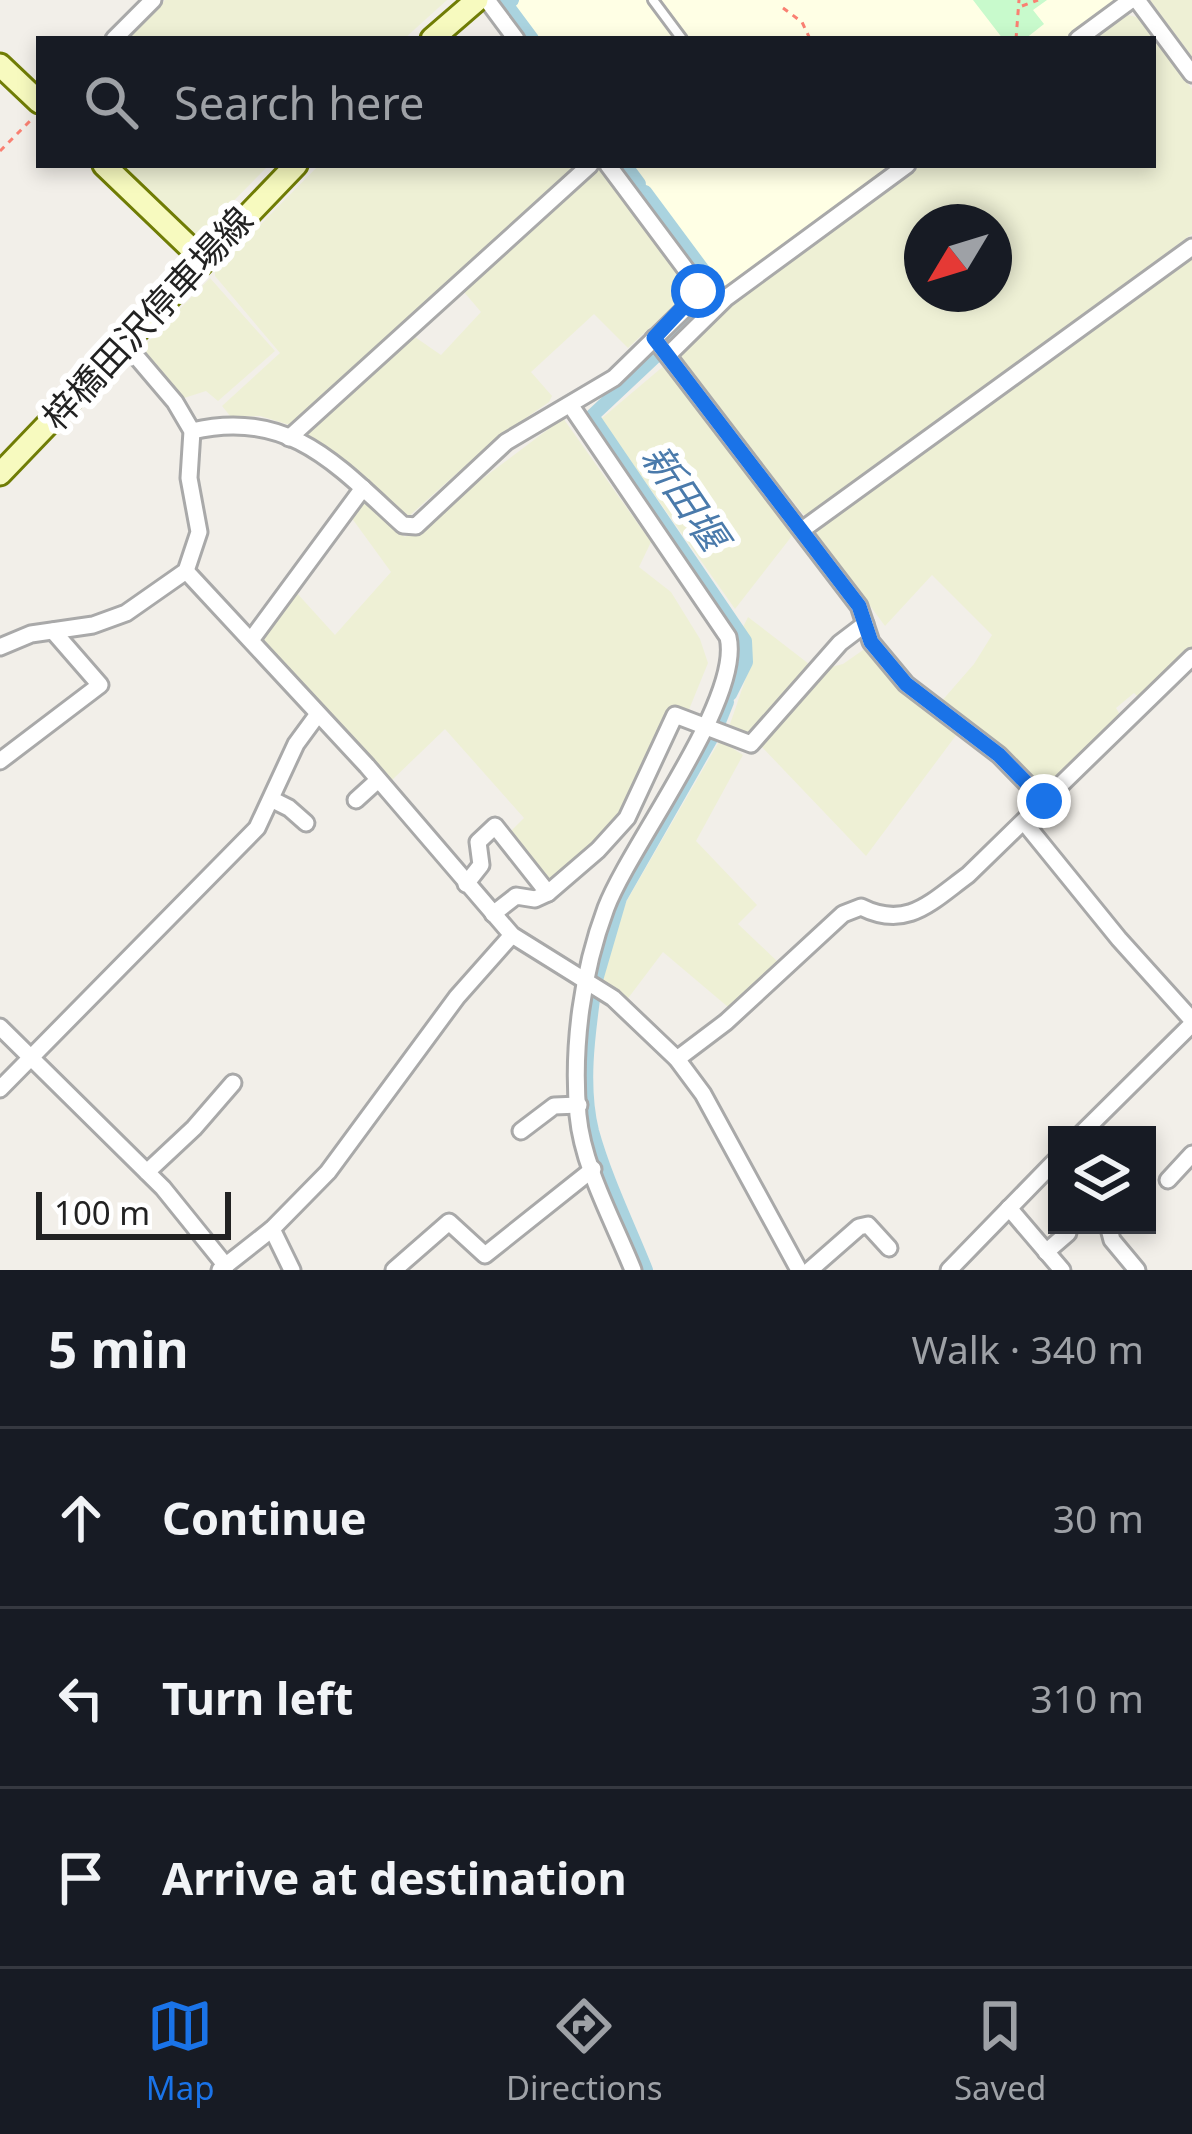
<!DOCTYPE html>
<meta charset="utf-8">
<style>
:root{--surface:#171b24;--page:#242831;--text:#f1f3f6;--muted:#9ea1a6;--line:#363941;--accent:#1a73e8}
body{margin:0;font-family:"Noto Sans","Noto Sans JP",sans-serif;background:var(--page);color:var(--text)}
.controls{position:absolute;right:36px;bottom:36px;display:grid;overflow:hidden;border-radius:0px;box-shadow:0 6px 18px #0003}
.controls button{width:108px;height:108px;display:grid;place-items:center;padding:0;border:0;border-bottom:3px solid var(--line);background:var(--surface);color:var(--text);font:60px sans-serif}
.compass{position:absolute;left:904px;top:204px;width:108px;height:108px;border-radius:50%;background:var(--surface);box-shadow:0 6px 18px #0003;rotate:232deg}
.scale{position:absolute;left:36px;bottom:30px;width:195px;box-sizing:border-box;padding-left:12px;border:6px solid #222;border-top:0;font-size:33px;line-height:42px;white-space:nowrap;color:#222;-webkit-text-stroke:9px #fff;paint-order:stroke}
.stop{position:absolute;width:36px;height:36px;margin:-27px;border:9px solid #1a73e8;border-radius:50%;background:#fff}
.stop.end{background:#1a73e8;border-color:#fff;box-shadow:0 3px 12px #0008}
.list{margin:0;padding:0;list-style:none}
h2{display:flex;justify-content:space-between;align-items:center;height:156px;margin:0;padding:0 48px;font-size:51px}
h2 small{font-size:39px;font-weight:400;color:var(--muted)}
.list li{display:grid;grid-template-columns:78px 1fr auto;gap:36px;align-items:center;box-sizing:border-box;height:180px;padding:0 48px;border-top:3px solid var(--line)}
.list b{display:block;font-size:45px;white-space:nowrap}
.list em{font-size:39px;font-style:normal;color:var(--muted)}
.icon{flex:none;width:66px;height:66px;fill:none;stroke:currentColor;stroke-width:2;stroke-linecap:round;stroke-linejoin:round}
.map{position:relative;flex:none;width:1192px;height:1270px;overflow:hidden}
.search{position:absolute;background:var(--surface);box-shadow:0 6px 18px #0003;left:36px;right:36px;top:36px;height:132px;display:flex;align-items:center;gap:30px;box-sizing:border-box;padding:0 42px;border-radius:0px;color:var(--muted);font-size:45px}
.sheet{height:696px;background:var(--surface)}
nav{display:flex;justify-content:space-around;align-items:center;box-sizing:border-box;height:168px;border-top:3px solid var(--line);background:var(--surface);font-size:33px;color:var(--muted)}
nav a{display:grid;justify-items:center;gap:6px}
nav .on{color:var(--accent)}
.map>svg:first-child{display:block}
.education{fill:#ffffe5}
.farmland{fill:#eef0d5;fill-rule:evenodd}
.park{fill:#c8facc}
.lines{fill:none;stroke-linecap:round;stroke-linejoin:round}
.canal{stroke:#aad3df;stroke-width:14}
.lane-casing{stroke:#a9a9a9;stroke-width:14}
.street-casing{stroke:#a9a9a9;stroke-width:21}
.secondary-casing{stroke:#707d05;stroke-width:27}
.path{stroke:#fa8072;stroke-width:3;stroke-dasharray:6 6;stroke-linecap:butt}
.lane{stroke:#fff;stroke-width:8}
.street{stroke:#fff;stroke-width:15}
.secondary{stroke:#f7fabf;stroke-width:21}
.route{stroke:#1a73e8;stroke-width:15}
.labels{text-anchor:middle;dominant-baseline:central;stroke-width:12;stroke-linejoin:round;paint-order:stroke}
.street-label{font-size:36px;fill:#222;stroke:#fff}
.water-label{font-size:39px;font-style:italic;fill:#4a7aab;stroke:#fff}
</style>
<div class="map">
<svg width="1192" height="1270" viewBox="0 0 1192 1270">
<rect width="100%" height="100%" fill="#f2efe9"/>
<!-- education -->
<g class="education">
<polygon points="516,0 1123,0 1070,39 537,39 515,8"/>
<polygon points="630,165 900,165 725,293"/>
</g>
<!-- farmland -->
<g class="farmland">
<polygon points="165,0 447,0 404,39 126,39"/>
<polygon points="1150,0 1192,0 1192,57"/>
<path d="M1128,15L1140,18L1192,89V234L809,516L803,514L674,355L738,297L921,165H1153V39H1095ZM922,222H994V294H922Z"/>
<polygon points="121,165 269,165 198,237"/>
<polygon points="319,165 583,165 293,426 260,416 231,417 222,406 280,353 215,276 215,271"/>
<polygon points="594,166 601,168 692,288 628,348 594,314 531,372 552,396 549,402 494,440 407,518 329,450 301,435 412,335 441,355 481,312 464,292"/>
<polygon points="1192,255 1192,647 1141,700 1134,693 1116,708 1123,720 1043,791 940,703 974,664 992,635 932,575 885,626 817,534 817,528"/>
<polygon points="210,278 275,351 218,401 206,391 184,398 142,348"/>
<polygon points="666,364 795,532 735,609 601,419"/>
<polygon points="563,418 651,542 639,567 671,592 700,639 708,663 688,712 670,709 628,804 593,845 541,888 504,838 524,818 445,729 391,781 261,637 295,591 335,635 391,572 351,517 366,502 405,537"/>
<polygon points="748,617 809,664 753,738 729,727 752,660 752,645 743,627"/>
<polygon points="866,648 904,693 957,734 866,856 761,746 831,667 843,664"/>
<polygon points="720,740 743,755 696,841 757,905 738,924 778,962 728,1007 663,952 626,1001 600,981 626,902"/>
</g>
<!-- park -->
<polygon class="park" points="973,0 1047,0 1033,10 1044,24 1025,39 1003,39"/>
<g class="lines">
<!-- canal -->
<g class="canal">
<polyline points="512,0 506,4 532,39"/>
<polyline points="625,165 639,184"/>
<polyline points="645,192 720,293 668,344"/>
<polyline points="658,354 592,416 745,641 746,662 730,694"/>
<polyline points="719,722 727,702"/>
<polyline points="596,980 620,898 713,735"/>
<path d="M594,992C588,1036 581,1087 592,1131C605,1178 628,1225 646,1270"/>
</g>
<!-- lane casing -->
<g class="lane-casing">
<polyline id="lane" points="653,0 682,39"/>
</g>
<!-- street casing -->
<g class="street-casing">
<g id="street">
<polyline points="487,0 516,39"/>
<polyline points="1137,0 1192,74"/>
<polyline points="114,39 153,0"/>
<polyline points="1078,39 1131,0"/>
<polyline points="654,338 859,606 871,642 906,684 999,755 1044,801"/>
<polyline points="668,355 726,298 907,165"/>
<path d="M571,406L728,637C743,699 631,843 606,908C582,972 572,1047 578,1115C583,1168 614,1222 633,1270"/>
<path d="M192,431C289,408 337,465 403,525L416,526L506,442L614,378L696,298V283L608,165"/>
<polyline points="289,438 590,165"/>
<polyline points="802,530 1192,247"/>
<polyline points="186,571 367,766 512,935 613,998 677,1059 703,1094 799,1270"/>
<polyline points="251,640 363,488"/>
<polyline points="0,647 31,634 93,625 126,613 186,571 199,532 189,478 192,431 175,402 124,342"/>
<polyline points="0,761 100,685 53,631"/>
<polyline points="273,800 289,808 306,823"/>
<polyline points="356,800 378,780"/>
<polyline points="1024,822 1119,939 1192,1020"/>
<polyline points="466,884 481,865 478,842 495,826 548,893"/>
<polyline points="493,914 516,896 535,899 548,893 598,850 627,818 675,715 751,744 840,643 865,624"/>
<polyline points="0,1027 163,1188 226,1266"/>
<path d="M677,1059L726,1022L843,914L861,907C907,930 931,902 968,875L1192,657"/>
<polyline points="0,1089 257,828 296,744 318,714"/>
<polyline points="521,1131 554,1106 579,1105"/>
<polyline points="1080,1135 1192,1024"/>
<polyline points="147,1172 194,1128 233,1083"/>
<polyline points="1168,1180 1192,1154"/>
<polyline points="1009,1208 1062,1270"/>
<polyline points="1108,1225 1112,1240 1137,1270"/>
<polyline points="272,1229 292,1270"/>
<polyline points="1046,1252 1068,1233"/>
<polyline points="220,1270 272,1229 328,1172 457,997 512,935"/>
<polyline points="394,1270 449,1222 485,1255 593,1169"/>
<polyline points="810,1270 859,1227 868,1225 889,1248"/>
<polyline points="949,1270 1057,1159"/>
</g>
</g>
<!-- secondary casing -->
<g class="secondary-casing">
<g id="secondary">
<polyline points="432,39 477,0"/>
<polyline points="0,65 39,102"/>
<polyline points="104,165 202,259"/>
<polyline points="0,474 296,165"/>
</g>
</g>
<!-- path -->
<g class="path">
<polyline points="1022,6 1038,0"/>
<polyline points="783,8 802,22 810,39"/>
<polyline points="1016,39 1019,0"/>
<polyline points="0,151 33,118"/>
</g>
<!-- lane -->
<use href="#lane" class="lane"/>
<!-- street -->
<use href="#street" class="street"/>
<!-- secondary -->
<use href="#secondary" class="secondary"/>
</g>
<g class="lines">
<!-- route -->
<polyline class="route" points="698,291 654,338 859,606 871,642 906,684 999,755 1044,801"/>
</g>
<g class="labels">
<!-- street labels -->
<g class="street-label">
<text transform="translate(147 318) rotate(-47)">梓橋田沢停車場線</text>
</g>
<!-- water labels -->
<g class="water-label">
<text transform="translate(686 496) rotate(56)">新田堰</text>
</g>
</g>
</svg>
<div class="controls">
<button><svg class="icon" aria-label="layers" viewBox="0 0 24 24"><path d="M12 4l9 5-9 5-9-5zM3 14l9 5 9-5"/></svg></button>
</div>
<svg class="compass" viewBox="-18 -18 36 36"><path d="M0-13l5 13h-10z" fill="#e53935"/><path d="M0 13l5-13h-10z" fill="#9ea1a6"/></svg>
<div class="scale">100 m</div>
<div class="stop" style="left:698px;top:291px"></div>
<div class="stop end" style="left:1044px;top:801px"></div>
<div class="search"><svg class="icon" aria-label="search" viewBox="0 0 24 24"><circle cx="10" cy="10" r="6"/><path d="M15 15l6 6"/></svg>Search here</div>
</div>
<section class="sheet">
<h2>5 min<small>Walk · 340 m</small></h2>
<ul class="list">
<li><svg class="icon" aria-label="ahead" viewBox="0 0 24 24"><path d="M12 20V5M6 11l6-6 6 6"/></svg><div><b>Continue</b></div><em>30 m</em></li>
<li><svg class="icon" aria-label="left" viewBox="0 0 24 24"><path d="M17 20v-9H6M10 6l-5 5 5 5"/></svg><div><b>Turn left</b></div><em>310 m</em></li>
<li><svg class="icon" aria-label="arrive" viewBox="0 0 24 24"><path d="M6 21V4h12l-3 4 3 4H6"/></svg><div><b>Arrive at destination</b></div></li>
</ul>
</section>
<nav>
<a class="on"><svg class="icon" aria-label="map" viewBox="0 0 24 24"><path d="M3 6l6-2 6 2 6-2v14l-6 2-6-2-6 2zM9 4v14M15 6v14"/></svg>Map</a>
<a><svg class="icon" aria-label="directions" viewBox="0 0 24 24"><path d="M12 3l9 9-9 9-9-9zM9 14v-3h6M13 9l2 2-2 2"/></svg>Directions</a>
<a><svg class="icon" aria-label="saved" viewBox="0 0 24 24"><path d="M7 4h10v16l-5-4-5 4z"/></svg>Saved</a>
</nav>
